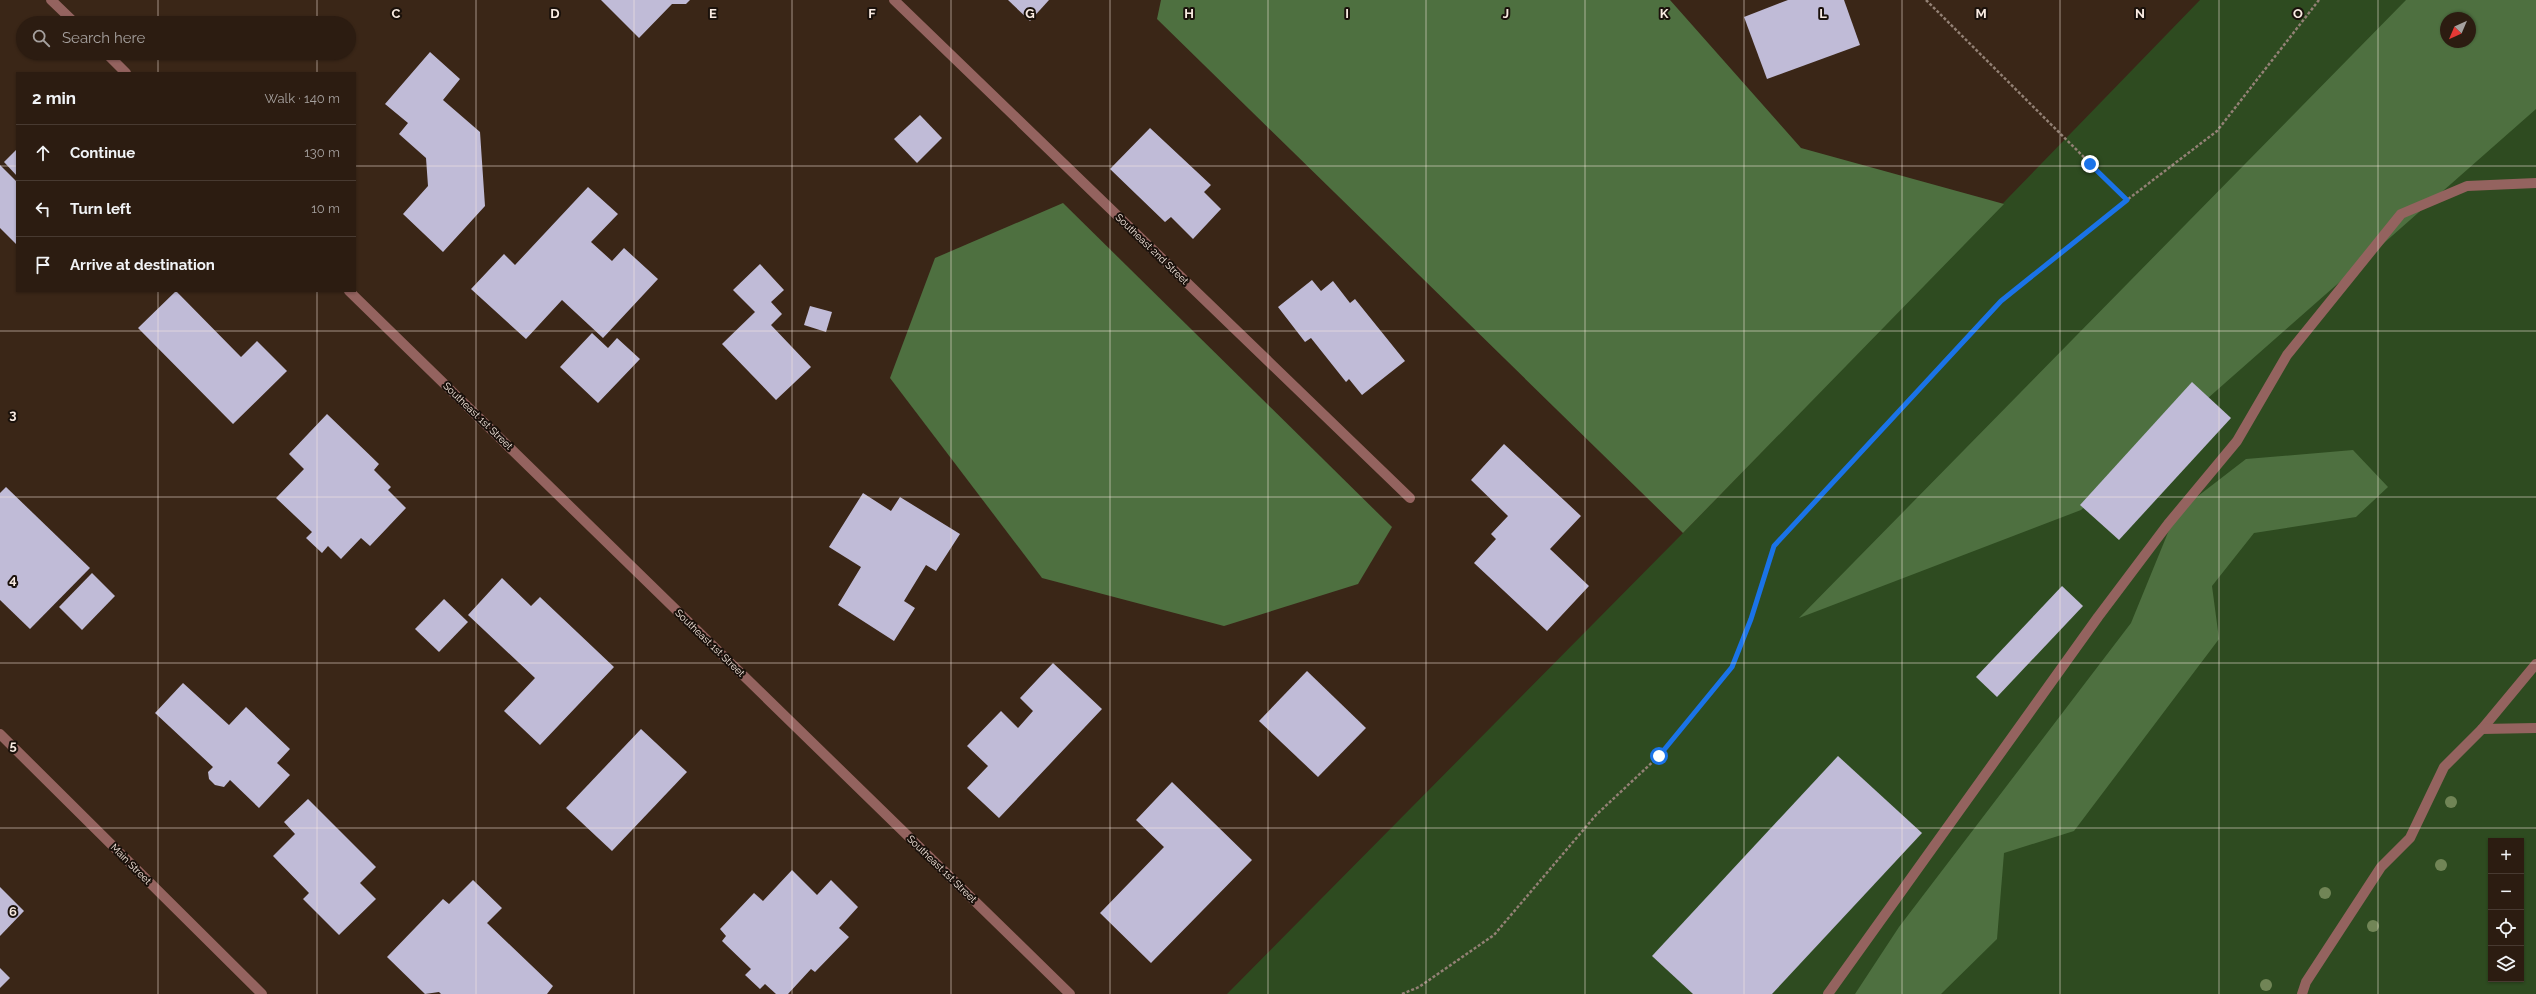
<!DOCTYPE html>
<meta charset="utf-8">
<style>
:root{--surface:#2c1c11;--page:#34251a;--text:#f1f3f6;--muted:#a6a19f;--line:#483a31}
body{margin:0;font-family:Raleway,sans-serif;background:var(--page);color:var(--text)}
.controls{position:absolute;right:12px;bottom:12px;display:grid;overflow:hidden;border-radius:0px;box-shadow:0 1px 3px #0004}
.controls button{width:36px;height:36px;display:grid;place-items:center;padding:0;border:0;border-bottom:1px solid var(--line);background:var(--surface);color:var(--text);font:20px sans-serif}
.compass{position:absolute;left:2440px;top:12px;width:36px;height:36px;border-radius:50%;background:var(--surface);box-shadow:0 1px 3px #0004;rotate:224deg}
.stop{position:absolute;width:12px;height:12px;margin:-9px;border:3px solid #1a73e8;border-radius:50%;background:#fff}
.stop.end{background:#1a73e8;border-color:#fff;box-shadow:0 1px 4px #0008}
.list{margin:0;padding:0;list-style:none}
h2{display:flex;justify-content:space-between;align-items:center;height:52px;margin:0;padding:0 16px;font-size:17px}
h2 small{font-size:13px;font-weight:400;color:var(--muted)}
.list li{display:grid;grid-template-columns:26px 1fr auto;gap:12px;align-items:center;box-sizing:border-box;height:56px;padding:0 16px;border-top:1px solid var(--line)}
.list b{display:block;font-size:15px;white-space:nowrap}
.list em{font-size:13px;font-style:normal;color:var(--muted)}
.icon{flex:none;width:22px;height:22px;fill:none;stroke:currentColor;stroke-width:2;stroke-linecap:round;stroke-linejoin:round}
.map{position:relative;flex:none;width:2536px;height:994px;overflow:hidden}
.search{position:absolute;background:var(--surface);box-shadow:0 1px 3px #0004;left:16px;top:16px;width:340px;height:44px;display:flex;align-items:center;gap:10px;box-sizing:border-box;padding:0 14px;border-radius:22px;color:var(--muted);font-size:15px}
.panel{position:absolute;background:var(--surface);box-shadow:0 1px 3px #0004;left:16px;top:72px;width:340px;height:220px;border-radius:0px}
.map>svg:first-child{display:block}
.green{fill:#2e4b20;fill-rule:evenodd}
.forest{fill:#4e7040;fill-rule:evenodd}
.building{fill:#c0bbd7}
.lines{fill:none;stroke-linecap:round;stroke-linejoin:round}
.path{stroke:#938175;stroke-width:2.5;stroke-dasharray:3 2;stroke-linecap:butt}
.service{stroke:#94635f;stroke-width:10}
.minor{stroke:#94635f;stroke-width:10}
.tree{fill:#718556}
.route{stroke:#1a73e8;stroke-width:5}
.grid{fill:none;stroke:#f9ebe2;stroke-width:1;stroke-opacity:0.55}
.labels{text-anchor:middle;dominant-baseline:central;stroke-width:4;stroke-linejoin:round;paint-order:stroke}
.street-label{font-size:10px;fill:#f9ebe2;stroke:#1a110b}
.grid-label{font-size:13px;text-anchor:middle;font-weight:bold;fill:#f9ebe2;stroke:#1a110b;stroke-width:4;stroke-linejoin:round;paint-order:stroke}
</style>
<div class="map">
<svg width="2536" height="994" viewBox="0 0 2536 994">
<rect width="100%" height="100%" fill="#3a2617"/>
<!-- green -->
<path class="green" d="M2200,0H2536V994H1227L1683,533ZM2446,18H2470V42H2446ZM2491,841H2521V979H2491Z"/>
<!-- forest -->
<g class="forest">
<polygon points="1161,0 1670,0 1801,148 2004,204 1683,533 1157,19"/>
<path d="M2406,0H2536V109L2081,510L1799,618ZM2446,18H2470V42H2446Z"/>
<polygon points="1063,203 1392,527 1358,584 1224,626 1042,578 890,378 935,258"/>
<polygon points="2353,450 2388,487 2356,517 2254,533 2212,586 2219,639 2074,831 2004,853 1997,939 1941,994 1855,994 1899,927 2131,623 2176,513 2246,459"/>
</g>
<!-- building -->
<g class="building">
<polygon points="601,0 690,0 686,4 672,4 639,38"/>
<polygon points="1008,0 1049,0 1030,21"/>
<polygon points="1788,0 1844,0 1860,45 1767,79 1744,17"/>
<polygon points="430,52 460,79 443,100 480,132 485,206 443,252 403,214 428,186 426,158 399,134 408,123 385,104"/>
<polygon points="920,115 942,138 917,163 894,139"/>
<polygon points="1150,128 1211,185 1204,192 1221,209 1193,239 1171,217 1165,222 1110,169"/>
<polygon points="17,149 17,176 4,162"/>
<polygon points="0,165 17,182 17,245 0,228"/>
<polygon points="588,187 618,214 591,242 612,261 624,248 658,279 603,338 562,300 526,339 471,289 504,254 515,265"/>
<polygon points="760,264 784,290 771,302 782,314 771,325 811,367 776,400 722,344 755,312 733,290"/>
<polygon points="1312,280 1321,291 1333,281 1350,303 1355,299 1405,361 1362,395 1349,379 1346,382 1311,338 1305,342 1278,307"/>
<polygon points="176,291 241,357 257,341 287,371 233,424 138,328"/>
<polygon points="810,306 832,312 826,332 804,325"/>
<polygon points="592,333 608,348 617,338 640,359 598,403 560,367"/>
<polygon points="2192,382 2231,418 2119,540 2080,505"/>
<polygon points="327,414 379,464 374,470 391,487 388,490 406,508 370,546 361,538 341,559 328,546 322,553 306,538 312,532 276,498 304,469 289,454"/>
<polygon points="1504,444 1581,516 1550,549 1589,586 1547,631 1474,563 1496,539 1491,534 1508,516 1471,480"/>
<polygon points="6,487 90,568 30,629 0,600 0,493"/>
<polygon points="863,493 891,511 900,497 960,534 936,571 926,565 904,601 915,608 894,641 838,605 861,567 829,547"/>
<polygon points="92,573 115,596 82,630 59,607"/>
<polygon points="502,578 531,606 540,597 614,667 540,745 504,711 535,678 468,615"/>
<polygon points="2062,586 2083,606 1997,697 1976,677"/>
<polygon points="444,599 468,622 439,652 415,629"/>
<polygon points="1053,663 1102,709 999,818 967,788 988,766 967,746 1001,711 1018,728 1033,711 1020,698"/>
<polygon points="1307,671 1366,728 1318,777 1259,721"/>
<polygon points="183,683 229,725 246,707 290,749 277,763 290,775 259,808 230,780 224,787 215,785 209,779 208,772 213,767 155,713"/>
<polygon points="641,729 687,772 612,851 566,808"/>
<polygon points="1838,756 1922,833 1772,994 1693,994 1652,956"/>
<polygon points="1172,782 1252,860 1151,963 1100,913 1164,847 1136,820"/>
<polygon points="308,799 376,867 360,883 376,899 339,935 303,899 309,893 273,856 295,834 284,822"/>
<polygon points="792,870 817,895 831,880 858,907 839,928 849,937 815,972 811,969 788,994 776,994 765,984 760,989 745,975 751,969 722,941 726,936 720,929 754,893 763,901"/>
<polygon points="473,880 502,908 487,923 553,986 547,994 441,994 439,992 425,994 387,957 443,899 449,904"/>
<polygon points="0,887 24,911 0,936"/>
<polygon points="0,968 10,978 0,988"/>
</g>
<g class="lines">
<!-- path -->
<g class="path">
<polyline points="1926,0 2127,200 2217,131 2319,0"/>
<polyline points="1402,994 1419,987 1494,935 1596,815 1659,756 1732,667 1751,619 1774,546 2001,301 2127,200"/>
</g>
<!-- service -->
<g class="service">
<polyline points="2482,729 2536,664"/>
<polyline points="1828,994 2098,617 2168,524 2237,441 2287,355 2401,214 2467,186 2536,183"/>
<polyline points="2302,994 2306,982 2381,867 2410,838 2444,767 2482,729 2536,728"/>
</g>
<!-- minor -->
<g class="minor">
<polyline points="51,0 75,23"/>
<polyline points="894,0 1410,498"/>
<polyline points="106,53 126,73"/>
<polyline points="349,291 1070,994"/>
<polyline points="0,734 262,994"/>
</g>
</g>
<!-- trees -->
<g class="tree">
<circle cx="2451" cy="802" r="6"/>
<circle cx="2441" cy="865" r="6"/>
<circle cx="2325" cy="893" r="6"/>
<circle cx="2373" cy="926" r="6"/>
<circle cx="2266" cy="985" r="6"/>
</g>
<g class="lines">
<!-- route -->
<polyline class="route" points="1659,756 1732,667 1751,619 1774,546 2001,301 2127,200 2090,164"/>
</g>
<!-- grid -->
<path class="grid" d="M158,0V23M317,0V23M476,0V994M634,0V994M792,0V994M951,0V994M1110,0V994M1268,0V994M1426,0V994M1585,0V994M1744,0V994M1902,0V994M2060,0V994M2219,0V994M2378,0V994M158,53V73M317,53V73M0,166H17M355,166H2536M158,291V994M317,291V994M0,331H2536M0,497H2536M0,663H2536M0,828H2536"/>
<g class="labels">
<!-- street labels -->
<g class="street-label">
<text transform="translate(1152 249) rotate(44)">Southeast 2nd Street</text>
<text transform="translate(478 416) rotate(44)">Southeast 1st Street</text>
<text transform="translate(710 643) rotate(44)">Southeast 1st Street</text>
<text transform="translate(131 864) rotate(45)">Main Street</text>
<text transform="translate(942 869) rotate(44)">Southeast 1st Street</text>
</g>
</g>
<g class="grid-label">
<text x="396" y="18">C</text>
<text x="555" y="18">D</text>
<text x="713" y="18">E</text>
<text x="872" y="18">F</text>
<text x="1030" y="18">G</text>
<text x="1189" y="18">H</text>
<text x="1347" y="18">I</text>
<text x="1506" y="18">J</text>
<text x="1664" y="18">K</text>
<text x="1823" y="18">L</text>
<text x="1981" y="18">M</text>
<text x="2140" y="18">N</text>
<text x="2298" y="18">O</text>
<text x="13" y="419">3</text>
<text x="13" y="584">4</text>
<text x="13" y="750">5</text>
<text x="13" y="916">6</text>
</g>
</svg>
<div class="controls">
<button>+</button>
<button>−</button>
<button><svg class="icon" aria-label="locate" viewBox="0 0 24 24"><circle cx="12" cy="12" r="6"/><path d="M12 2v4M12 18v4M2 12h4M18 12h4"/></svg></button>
<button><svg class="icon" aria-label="layers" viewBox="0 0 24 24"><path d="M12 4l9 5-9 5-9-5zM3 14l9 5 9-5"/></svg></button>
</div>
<svg class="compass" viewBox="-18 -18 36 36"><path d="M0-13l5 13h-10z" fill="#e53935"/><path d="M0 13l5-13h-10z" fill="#a6a19f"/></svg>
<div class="stop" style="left:1659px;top:756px"></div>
<div class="stop end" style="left:2090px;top:164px"></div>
<div class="search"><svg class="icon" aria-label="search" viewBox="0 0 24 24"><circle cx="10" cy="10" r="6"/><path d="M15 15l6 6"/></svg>Search here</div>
<section class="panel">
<h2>2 min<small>Walk · 140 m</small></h2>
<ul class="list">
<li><svg class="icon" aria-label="ahead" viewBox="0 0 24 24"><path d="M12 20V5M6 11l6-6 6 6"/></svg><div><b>Continue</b></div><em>130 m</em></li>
<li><svg class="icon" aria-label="left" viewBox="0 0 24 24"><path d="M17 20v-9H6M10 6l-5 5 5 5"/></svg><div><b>Turn left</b></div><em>10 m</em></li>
<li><svg class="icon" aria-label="arrive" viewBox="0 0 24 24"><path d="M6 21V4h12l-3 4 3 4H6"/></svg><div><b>Arrive at destination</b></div></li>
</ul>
</section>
</div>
